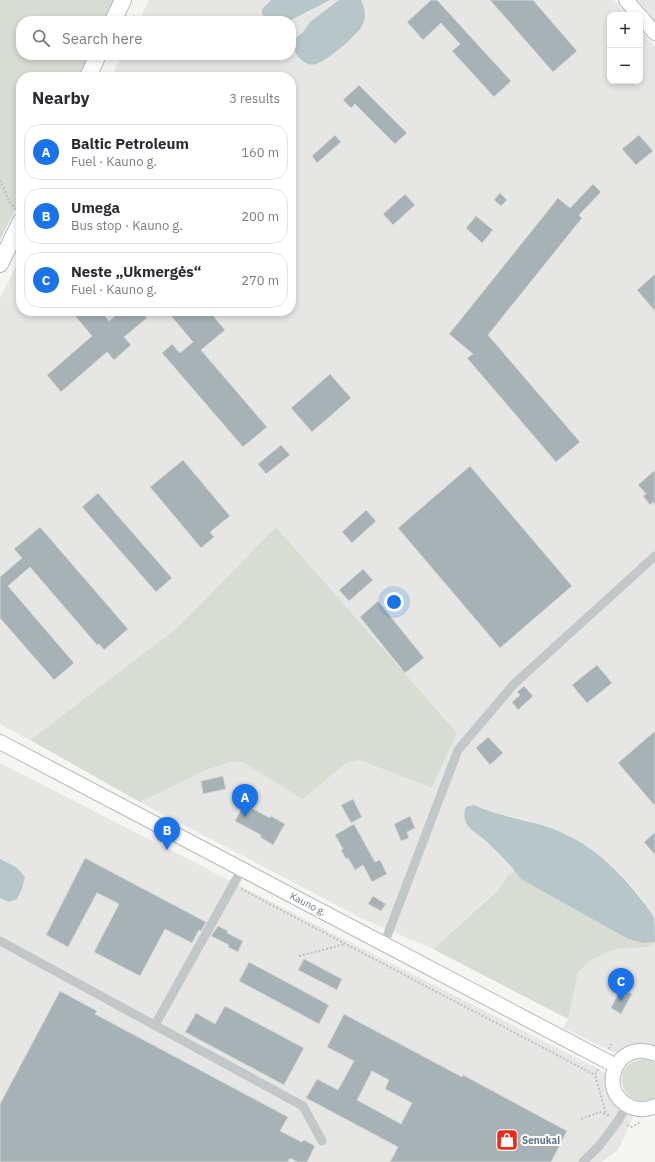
<!DOCTYPE html>
<meta charset="utf-8">
<style>
:root{--surface:#fff;--page:#f7f7f7;--text:#2b2b33;--muted:#7c7c81;--line:#e1e1e2;--accent:#1a73e8}
body{margin:0;font-family:"IBM Plex Sans",sans-serif;background:var(--page);color:var(--text)}
.controls{position:absolute;right:12px;top:12px;display:grid;overflow:hidden;border-radius:8px;box-shadow:0 2px 6px #0003}
.controls button{width:36px;height:36px;display:grid;place-items:center;padding:0;border:0;border-bottom:1px solid var(--line);background:var(--surface);color:var(--text);font:20px sans-serif}
.you{position:absolute;left:394px;top:602px;width:14px;height:14px;margin:-10px;border:3px solid #fff;border-radius:50%;background:#1a73e8;box-shadow:0 0 0 6px #1a73e833}
.badge{display:grid;place-items:center;width:26px;height:26px;border-radius:50%;background:var(--accent);color:#fff;font-size:13px;font-weight:700}
.pin{position:absolute;translate:-50% -33px;filter:drop-shadow(0 1px 2px #0008)}
.pin::after{content:'';position:absolute;top:21px;width:14px;height:12px;background:inherit;clip-path:polygon(0 0,100% 0,50% 100%)}
.list{margin:0;padding:0;list-style:none}
h2{display:flex;justify-content:space-between;align-items:center;height:52px;margin:0;padding:0 16px;font-size:17px}
h2 small{font-size:13px;font-weight:400;color:var(--muted)}
.list li{display:grid;grid-template-columns:26px 1fr auto;gap:12px;align-items:center;box-sizing:border-box;height:56px;margin:0 8px 8px;padding:0 8px;border:1px solid var(--line);border-radius:16px}
.list b{display:block;font-size:15px;white-space:nowrap}
.list p{margin:0;font-size:13px;white-space:nowrap;color:var(--muted)}
.list em{font-size:13px;font-style:normal;color:var(--muted)}
.icon{flex:none;width:22px;height:22px;fill:none;stroke:currentColor;stroke-width:2;stroke-linecap:round;stroke-linejoin:round}
.map{position:relative;flex:none;width:655px;height:1162px;overflow:hidden}
.search{position:absolute;background:var(--surface);box-shadow:0 2px 6px #0003;left:16px;top:16px;width:280px;height:44px;display:flex;align-items:center;gap:10px;box-sizing:border-box;padding:0 14px;border-radius:16px;color:var(--muted);font-size:15px}
.panel{position:absolute;background:var(--surface);box-shadow:0 2px 6px #0003;left:16px;top:72px;width:280px;height:244px;border-radius:16px}
.map>svg:first-child{display:block}
.built{fill:#e6e6e4}
.green{fill:#d7ddd2}
.water{fill:#b7c7c9}
.building{fill:#a6b2b6;stroke:#d6d6d4;fill-rule:evenodd}
.lines{fill:none;stroke-linecap:round;stroke-linejoin:round}
.primary-casing{stroke:#b3b9bc;stroke-width:16}
.highway-casing{stroke:#b4b9bb;stroke-width:18}
.path{stroke:#bec0c2;stroke-width:2;stroke-dasharray:2 2;stroke-linecap:butt}
.street{stroke:#c2c7ca;stroke-width:9}
.primary{stroke:#fff;stroke-width:14}
.highway{stroke:#fff;stroke-width:16}
.labels{text-anchor:middle;dominant-baseline:central;stroke-width:4;stroke-linejoin:round;paint-order:stroke}
.street-label{font-size:10px;fill:#627a85;stroke:#fff}
.poi-label{font-size:10px;font-weight:bold;fill:#627a85;stroke:#fff;text-anchor:start}
</style>
<div class="map">
<svg width="655" height="1162" viewBox="0 0 655 1162">
<rect width="100%" height="100%" fill="#f5f5f1"/>
<!-- built -->
<g class="built">
<polygon points="149,0 614,0 627,15 610,15 610,81 640,81 640,30 655,47 655,920 649,908 631,885 610,864 587,847 526,820 490,812 474,805 469,827 485,840 515,871 507,876 498,889 433,949 363,919 140,802 209,769 230,762 242,762 303,798 346,763 359,760 432,788 436,780 457,733 276,527 177,628 30,740 0,724 0,298 21,256 21,311 291,311 291,77 111,77 122,55 291,55 291,21 139,21"/>
<polygon points="637,0 655,0 655,21"/>
<polygon points="0,763 604,1072 612,1097 618,1105 634,1115 618,1150 602,1162 0,1162"/>
<polygon points="655,941 655,1045 635,1047 621,1052 613,1052 563,1028 568,1019 578,973 588,962 606,953 617,949 648,947"/>
</g>
<!-- green -->
<g class="green">
<polygon points="0,0 114,0 104,21 21,21 21,55 88,55 78,77 21,77 21,198 0,240"/>
<polygon points="276,527 457,733 432,788 359,760 346,763 303,799 242,762 230,762 209,769 140,802 30,740 177,628"/>
<polygon points="515,871 522,879 628,939 643,943 655,942 648,947 617,949 606,953 588,962 578,973 568,1019 433,949 498,890 507,876"/>
<path d="M644,1059L655,1063V1097C624,1115 604,1064 644,1059Z"/>
</g>
<!-- water -->
<g class="water">
<polygon points="271,0 330,0 289,21 268,21 262,14 262,9"/>
<path d="M339,0H361C364,7 367,17 363,24C359,34 327,61 316,64C304,68 293,52 292,42L304,31L310,22Z"/>
<path d="M474,805C504,819 537,820 567,835C596,849 621,873 640,898C645,904 651,911 654,918C655,924 655,936 655,942L643,943L628,939L521,879C511,865 498,853 486,841C481,836 473,832 469,827C464,821 463,813 466,807Z"/>
<polygon points="0,859 16,867 25,877 22,889 17,899 9,902 0,898"/>
</g>
<!-- building -->
<g class="building">
<polygon points="431,0 437,0 511,81 494,97 452,51 460,44 441,23 423,40 407,22"/>
<polygon points="490,0 533,0 577,51 553,72"/>
<polygon points="359,85 407,133 395,144 355,104 351,108 343,100"/>
<polygon points="335,135 341,142 317,163 312,156"/>
<polygon points="639,135 653,151 636,165 622,149"/>
<polygon points="593,184 601,192 579,215 582,218 488,335 580,442 556,462 467,358 473,354 449,334 558,198 570,208"/>
<polygon points="500,193 507,200 501,206 494,200"/>
<polygon points="405,194 415,205 393,225 383,214"/>
<polygon points="476,216 493,230 482,243 466,228"/>
<polygon points="655,274 655,311 637,290"/>
<polygon points="71,311 101,311 109,321 121,311 141,311 147,318 124,337 131,345 114,360 107,352 61,392 47,375 92,336"/>
<polygon points="167,311 209,311 225,330 201,350 267,427 243,447 162,353 172,344 180,353 193,342"/>
<polygon points="330,374 351,398 312,432 291,408"/>
<polygon points="281,445 290,455 266,474 258,464"/>
<polygon points="183,460 230,516 210,532 214,537 201,548 150,487"/>
<polygon points="470,466 572,586 500,648 398,528"/>
<polygon points="655,470 655,505 653,502 650,505 643,496 646,494 638,485"/>
<polygon points="98,493 172,578 156,592 82,507"/>
<polygon points="366,510 376,521 352,543 342,532"/>
<polygon points="40,527 128,629 104,650 99,644 97,645 30,567 8,586 74,663 54,680 0,618 0,577 22,558 14,549"/>
<polygon points="363,569 373,580 349,601 339,590"/>
<polygon points="378,601 424,658 405,673 360,617"/>
<polygon points="597,665 612,683 587,703 572,685"/>
<polygon points="524,686 533,696 518,710 512,702 520,695 517,692"/>
<polygon points="655,731 655,806 618,763"/>
<polygon points="488,737 503,753 490,765 476,748"/>
<polygon points="223,776 226,789 203,794 201,781"/>
<polygon points="353,799 362,817 351,823 341,805"/>
<polygon points="244,804 270,818 271,816 285,824 273,845 260,837 261,835 235,821"/>
<polygon points="410,816 415,828 407,832 409,838 401,841 394,824"/>
<polygon points="354,824 375,862 380,860 387,874 372,882 363,865 355,870 348,858 346,859 341,850 343,849 335,835"/>
<polygon points="655,832 655,855 644,842"/>
<polygon points="85,858 206,922 201,931 199,930 192,943 165,929 140,976 94,952 119,904 97,893 68,947 46,935"/>
<polygon points="373,896 386,904 381,911 368,904"/>
<polygon points="218,926 228,931 227,933 243,941 238,952 228,947 229,945 211,936"/>
<polygon points="304,959 342,979 337,990 298,970"/>
<polygon points="249,962 329,1005 319,1024 239,981"/>
<polygon points="621,988 632,994 621,1014 611,1008"/>
<polygon points="60,991 97,1011 95,1014 288,1117 280,1131 302,1142 304,1140 315,1146 307,1162 297,1162 290,1158 288,1162 0,1162 0,1104"/>
<polygon points="225,1006 304,1048 284,1085 185,1032 196,1013 215,1024"/>
<path d="M344,1014L462,1077L463,1075L567,1131L551,1162H390L398,1147L306,1098L317,1079L338,1090L354,1061L327,1047ZM372,1071L389,1080L385,1089L412,1103L401,1124L357,1100Z"/>
</g>
<g class="lines">
<!-- primary casing -->
<g class="primary-casing">
<g id="primary">
<polyline points="626,0 639,15"/>
<polyline points="640,16 655,33"/>
<polyline points="0,742 616,1066"/>
<path d="M655,1054C618,1037 594,1091 631,1107C639,1110 647,1110 655,1106"/>
</g>
</g>
<!-- highway casing -->
<g class="highway-casing">
<g id="highway">
<polyline points="113,21 123,0"/>
<polyline points="88,77 98,55"/>
<polyline points="0,264 21,221"/>
</g>
</g>
<!-- path -->
<g class="path">
<polyline points="0,180 10,203 17,210"/>
<polyline points="241,889 595,1075"/>
<polyline points="299,956 345,944"/>
<polyline points="609,1049 611,1044"/>
<polyline points="598,1069 595,1075 606,1114"/>
<polyline points="581,1119 600,1112 610,1116"/>
<polyline points="627,1125 631,1127 641,1122"/>
</g>
<!-- street -->
<g class="street">
<polyline points="0,941 303,1106 322,1141"/>
<polyline points="384,944 458,750 514,684 655,556"/>
<polyline points="155,1025 242,869"/>
<polyline points="583,1162 599,1146 618,1121 627,1105"/>
</g>
<!-- primary -->
<use href="#primary" class="primary"/>
<!-- highway -->
<use href="#highway" class="highway"/>
</g>
<!-- icons -->
<defs>
<g id="shop-square" transform="scale(1.15)"><rect x="-9" y="-9" width="18" height="18" rx="4" fill="#f12a15" stroke="#fff"/><path d="M-5-2.5h2.3a2.7 3.5 0 0 1 5.4 0H5L5.5 6h-11ZM-1.5-2.5h3a1.5 2.3 0 0 0-3 0Z" fill="#fff"/></g>
</defs>
<g fill-rule="evenodd">
<use href="#shop-square" x="507" y="1140"/>
</g>
<g class="labels">
<!-- street labels -->
<g class="street-label">
<text transform="translate(308 904) rotate(27)">Kauno g.</text>
</g>
<!-- poi labels -->
<g class="poi-label">
<text x="522" y="1140">Senukai</text>
</g>
</g>
</svg>
<div class="controls">
<button>+</button>
<button>−</button>
</div>
<div class="you"></div>
<div class="pin badge" style="left:245px;top:817px">A</div>
<div class="pin badge" style="left:167px;top:850px">B</div>
<div class="pin badge" style="left:621px;top:1001px">C</div>
<div class="search"><svg class="icon" aria-label="search" viewBox="0 0 24 24"><circle cx="10" cy="10" r="6"/><path d="M15 15l6 6"/></svg>Search here</div>
<section class="panel">
<h2>Nearby<small>3 results</small></h2>
<ul class="list">
<li><span class="badge">A</span><div><b>Baltic Petroleum</b><p>Fuel · Kauno g.</p></div><em>160 m</em></li>
<li><span class="badge">B</span><div><b>Umega</b><p>Bus stop · Kauno g.</p></div><em>200 m</em></li>
<li><span class="badge">C</span><div><b>Neste „Ukmergės“</b><p>Fuel · Kauno g.</p></div><em>270 m</em></li>
</ul>
</section>
</div>
